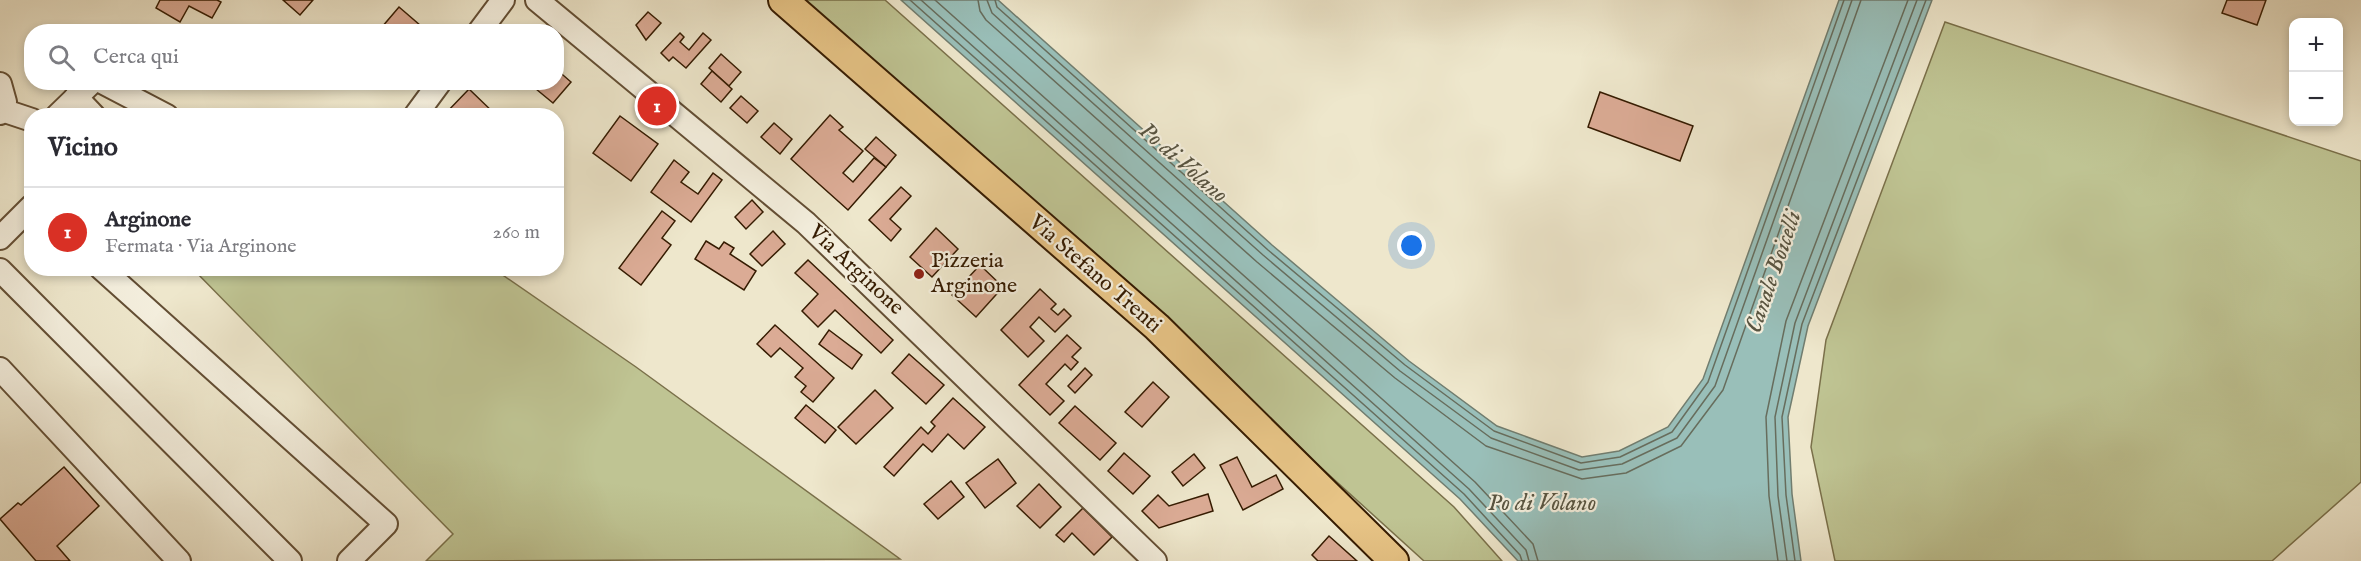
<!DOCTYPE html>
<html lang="it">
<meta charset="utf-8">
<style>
:root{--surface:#fff;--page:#f2f2f3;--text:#2b2b33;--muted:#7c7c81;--line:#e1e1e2;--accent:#d93025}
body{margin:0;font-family:"IM FELL English",serif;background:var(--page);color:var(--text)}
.controls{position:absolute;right:18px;top:18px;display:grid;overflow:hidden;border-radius:12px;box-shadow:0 3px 9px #0003}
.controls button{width:54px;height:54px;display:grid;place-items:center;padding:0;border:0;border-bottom:2px solid var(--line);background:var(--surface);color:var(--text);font:30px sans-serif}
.you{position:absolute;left:1412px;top:246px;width:21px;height:21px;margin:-15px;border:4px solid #fff;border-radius:50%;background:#1a73e8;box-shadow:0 0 0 9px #1a73e833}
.badge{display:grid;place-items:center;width:39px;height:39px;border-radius:50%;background:var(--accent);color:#fff;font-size:20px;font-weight:700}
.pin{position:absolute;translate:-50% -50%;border:3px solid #fff;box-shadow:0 2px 6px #0006}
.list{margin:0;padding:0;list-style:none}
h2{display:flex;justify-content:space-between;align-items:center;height:78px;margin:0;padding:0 24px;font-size:26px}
h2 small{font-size:20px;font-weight:400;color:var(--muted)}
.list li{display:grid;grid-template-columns:39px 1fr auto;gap:18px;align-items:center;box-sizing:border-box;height:90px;padding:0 24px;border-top:2px solid var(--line)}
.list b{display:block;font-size:22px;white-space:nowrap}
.list p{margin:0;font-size:20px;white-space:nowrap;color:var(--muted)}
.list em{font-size:20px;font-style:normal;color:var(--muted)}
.icon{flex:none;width:33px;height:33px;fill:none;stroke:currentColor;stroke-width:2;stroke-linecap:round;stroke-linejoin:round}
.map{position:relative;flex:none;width:2361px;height:561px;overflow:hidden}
.search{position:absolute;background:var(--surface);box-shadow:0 3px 9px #0003;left:24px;top:24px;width:540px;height:66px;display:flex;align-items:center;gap:15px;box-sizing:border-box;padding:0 21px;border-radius:24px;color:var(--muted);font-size:22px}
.panel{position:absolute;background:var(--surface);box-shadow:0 3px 9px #0003;left:24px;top:108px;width:540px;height:168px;border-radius:24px}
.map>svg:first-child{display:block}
.green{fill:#bfc493;stroke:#7a704a;stroke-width:1.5}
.water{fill:#99bfb9;stroke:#717d6f;stroke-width:1.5}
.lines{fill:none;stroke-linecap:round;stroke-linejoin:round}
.shore{stroke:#676d5d;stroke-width:1.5}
.building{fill:#dbab95;stroke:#351b01;stroke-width:1.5}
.minor-casing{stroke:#634e34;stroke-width:26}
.major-casing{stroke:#351b01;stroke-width:32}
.minor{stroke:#f4efde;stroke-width:22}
.major{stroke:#e7c486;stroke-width:28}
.poi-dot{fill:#8f2418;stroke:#f4efde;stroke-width:2}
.labels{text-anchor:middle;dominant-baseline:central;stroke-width:4.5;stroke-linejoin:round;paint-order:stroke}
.poi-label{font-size:22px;fill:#351b01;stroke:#f4efde;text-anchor:start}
.street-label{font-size:22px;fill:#351b01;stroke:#f4efde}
.water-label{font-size:24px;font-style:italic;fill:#585441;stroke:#f4efde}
</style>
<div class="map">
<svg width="2361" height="561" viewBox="0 0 2361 561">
<rect width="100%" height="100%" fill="#eee7cc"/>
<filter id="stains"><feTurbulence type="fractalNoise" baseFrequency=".00333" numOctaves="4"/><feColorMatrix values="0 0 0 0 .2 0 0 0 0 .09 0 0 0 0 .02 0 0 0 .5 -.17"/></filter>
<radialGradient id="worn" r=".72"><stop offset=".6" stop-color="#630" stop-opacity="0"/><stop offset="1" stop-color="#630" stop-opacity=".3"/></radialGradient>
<!-- green -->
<g class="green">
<polygon points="805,0 885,0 1454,507 1502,561 1424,561"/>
<polygon points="1945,22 2361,161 2361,482 2272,561 1835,561 1811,447 1826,340"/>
<polygon points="193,269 494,269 636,367 900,559 426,561 453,534"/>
</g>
<!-- water -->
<polygon class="water" points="901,0 998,0 1272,245 1409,361 1497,426 1582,457 1619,451 1668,427 1703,379 1839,0 1932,0 1808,326 1788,417 1792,494 1801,561 1518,561 1460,499"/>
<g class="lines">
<!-- shore -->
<g class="shore">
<polyline points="910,0 1464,494 1520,555 1522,561"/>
<polyline points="921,0 1469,489 1526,550 1529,561"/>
<polyline points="935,0 1475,482 1533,544 1538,561"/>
<polyline points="978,0 980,11 986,20 1257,262 1395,378 1486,446 1582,479 1626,473 1681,446 1723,390 1861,0"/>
<polyline points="987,0 992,13 1263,255 1400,371 1491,438 1579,470 1622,464 1677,438 1715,386 1852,0"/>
<polyline points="995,0 997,7 1268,250 1405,365 1494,431 1581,463 1620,457 1672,432 1708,382 1844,0"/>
<polyline points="1778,561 1769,496 1766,417 1786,321 1908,0"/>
<polyline points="1787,561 1778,496 1775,417 1795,323 1917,0"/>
<polyline points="1795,561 1786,495 1782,417 1802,324 1926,0"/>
</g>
</g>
<!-- building -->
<g class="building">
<polygon points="160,0 217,0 221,2 212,18 189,6 180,22 156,8"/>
<polygon points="283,0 313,0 300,15"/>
<polygon points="2227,0 2266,0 2257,25 2222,13"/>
<polygon points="399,7 428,32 388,32 382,27"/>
<polygon points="648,12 661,23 646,40 636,25"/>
<polygon points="680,33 684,37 680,42 689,50 703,33 711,40 686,68 673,57 669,61 661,53"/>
<polygon points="721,54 741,72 729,86 709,68"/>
<polygon points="556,69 571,82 553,103 536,89 542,82 556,82"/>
<polygon points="712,71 732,89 721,102 701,84"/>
<polygon points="469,89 496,115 496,116 444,115"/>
<polygon points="1600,92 1693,126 1680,161 1588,127"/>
<polygon points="741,96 758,111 747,123 730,108"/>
<polygon points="830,115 843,127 839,130 863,151 843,173 853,182 874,158 886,167 848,210 791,159"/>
<polygon points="620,116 658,144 631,181 593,153"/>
<polygon points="774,123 792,139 780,154 761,137"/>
<polygon points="876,137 896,155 886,167 865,149"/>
<polygon points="674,160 689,172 681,182 698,194 713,173 722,180 691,222 651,192"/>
<polygon points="901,187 911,196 890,219 901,229 891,241 869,220"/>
<polygon points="752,200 763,212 746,229 735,217"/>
<polygon points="662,211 675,221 662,238 671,245 641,285 619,268"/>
<polygon points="936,228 958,249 932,277 910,257"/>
<polygon points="773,231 785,244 762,266 750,254"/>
<polygon points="706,241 719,249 724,242 734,248 730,254 756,271 744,290 695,259"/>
<polygon points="808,260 893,340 881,353 835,310 818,327 802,311 818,294 795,273"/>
<polygon points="980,265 1003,287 976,317 952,295"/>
<polygon points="1040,289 1056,304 1051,309 1058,315 1064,309 1071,316 1055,332 1039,317 1030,327 1044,341 1028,357 1001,330"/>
<polygon points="775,325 834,378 813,402 801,392 806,386 795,377 803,368 780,348 771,357 757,344"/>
<polygon points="829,330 862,355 852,369 819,344"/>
<polygon points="1067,335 1081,348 1072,357 1078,362 1071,370 1065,364 1046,384 1064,401 1050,415 1019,385"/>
<polygon points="909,354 944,385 926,404 892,373"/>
<polygon points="1085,368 1092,375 1075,393 1068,386"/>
<polygon points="1153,382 1169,397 1142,427 1125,412"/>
<polygon points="875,390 893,408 856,444 838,427"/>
<polygon points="953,398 985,427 964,449 948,434 932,452 923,444 894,476 884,467 921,427 928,434 935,426 931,422"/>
<polygon points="806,405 836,430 825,443 795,418"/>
<polygon points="1075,406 1116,443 1100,460 1059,423"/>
<polygon points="1124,453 1150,476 1133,494 1108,471"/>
<polygon points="1194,454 1205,468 1183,486 1172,472"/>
<polygon points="1237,457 1252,487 1276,475 1283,489 1243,510 1220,465"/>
<polygon points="998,459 1016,483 985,508 966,483"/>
<polygon points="64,467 99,506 57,546 70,561 36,561 0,519 18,503 21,505"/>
<polygon points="951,481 964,497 938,519 924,504"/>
<polygon points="1039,484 1061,507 1040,528 1017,506"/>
<polygon points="1208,494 1213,511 1159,528 1142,511 1158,495 1169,506"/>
<polygon points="1083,508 1112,537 1094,555 1072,533 1064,542 1056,535"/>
<polygon points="1329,536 1357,561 1318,561 1312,555"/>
</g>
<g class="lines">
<!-- minor casing -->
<g class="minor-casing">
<g id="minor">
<polyline points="537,0 806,223 1155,561"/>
<polyline points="479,32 503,0"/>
<polyline points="102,82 167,116"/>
<polyline points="0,84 5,102 0,113"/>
<polyline points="76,97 94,116"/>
<polyline points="2,110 32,120"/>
<polyline points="57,116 92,82"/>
<polyline points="415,116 440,82"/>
<polyline points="0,238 32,206"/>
<polyline points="101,268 386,524 349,561"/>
<polyline points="0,270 290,561"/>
<polyline points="0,369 179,561"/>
</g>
</g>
<!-- major casing -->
<g class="major-casing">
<polyline id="major" points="783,0 1157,327 1394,561"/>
</g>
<!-- minor -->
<use href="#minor" class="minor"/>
<!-- major -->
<use href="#major" class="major"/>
</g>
<!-- markers -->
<circle class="poi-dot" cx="919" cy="274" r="6"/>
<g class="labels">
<!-- poi labels -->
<g class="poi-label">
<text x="931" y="261">Pizzeria<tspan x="931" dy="25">Arginone</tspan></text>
</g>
<!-- street labels -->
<g class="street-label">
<text transform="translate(856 270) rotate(43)">Via Arginone</text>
<text transform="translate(1095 274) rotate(41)">Via Stefano Trenti</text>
</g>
<!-- water labels -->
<g class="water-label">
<text transform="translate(1183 163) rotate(41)">Po di Volano</text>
<text transform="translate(1774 272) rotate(-71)">Canale Boicelli</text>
<text x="1542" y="503">Po di Volano</text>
</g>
</g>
<rect width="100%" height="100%" filter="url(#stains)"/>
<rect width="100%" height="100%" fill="url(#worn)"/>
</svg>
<div class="controls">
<button>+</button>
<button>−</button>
</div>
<div class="you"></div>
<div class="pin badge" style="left:657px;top:106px">1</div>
<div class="search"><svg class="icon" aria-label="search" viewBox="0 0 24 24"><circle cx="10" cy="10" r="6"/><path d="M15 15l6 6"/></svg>Cerca qui</div>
<section class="panel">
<h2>Vicino<small></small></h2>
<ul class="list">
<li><span class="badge">1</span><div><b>Arginone</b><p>Fermata · Via Arginone</p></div><em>260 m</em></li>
</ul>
</section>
</div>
